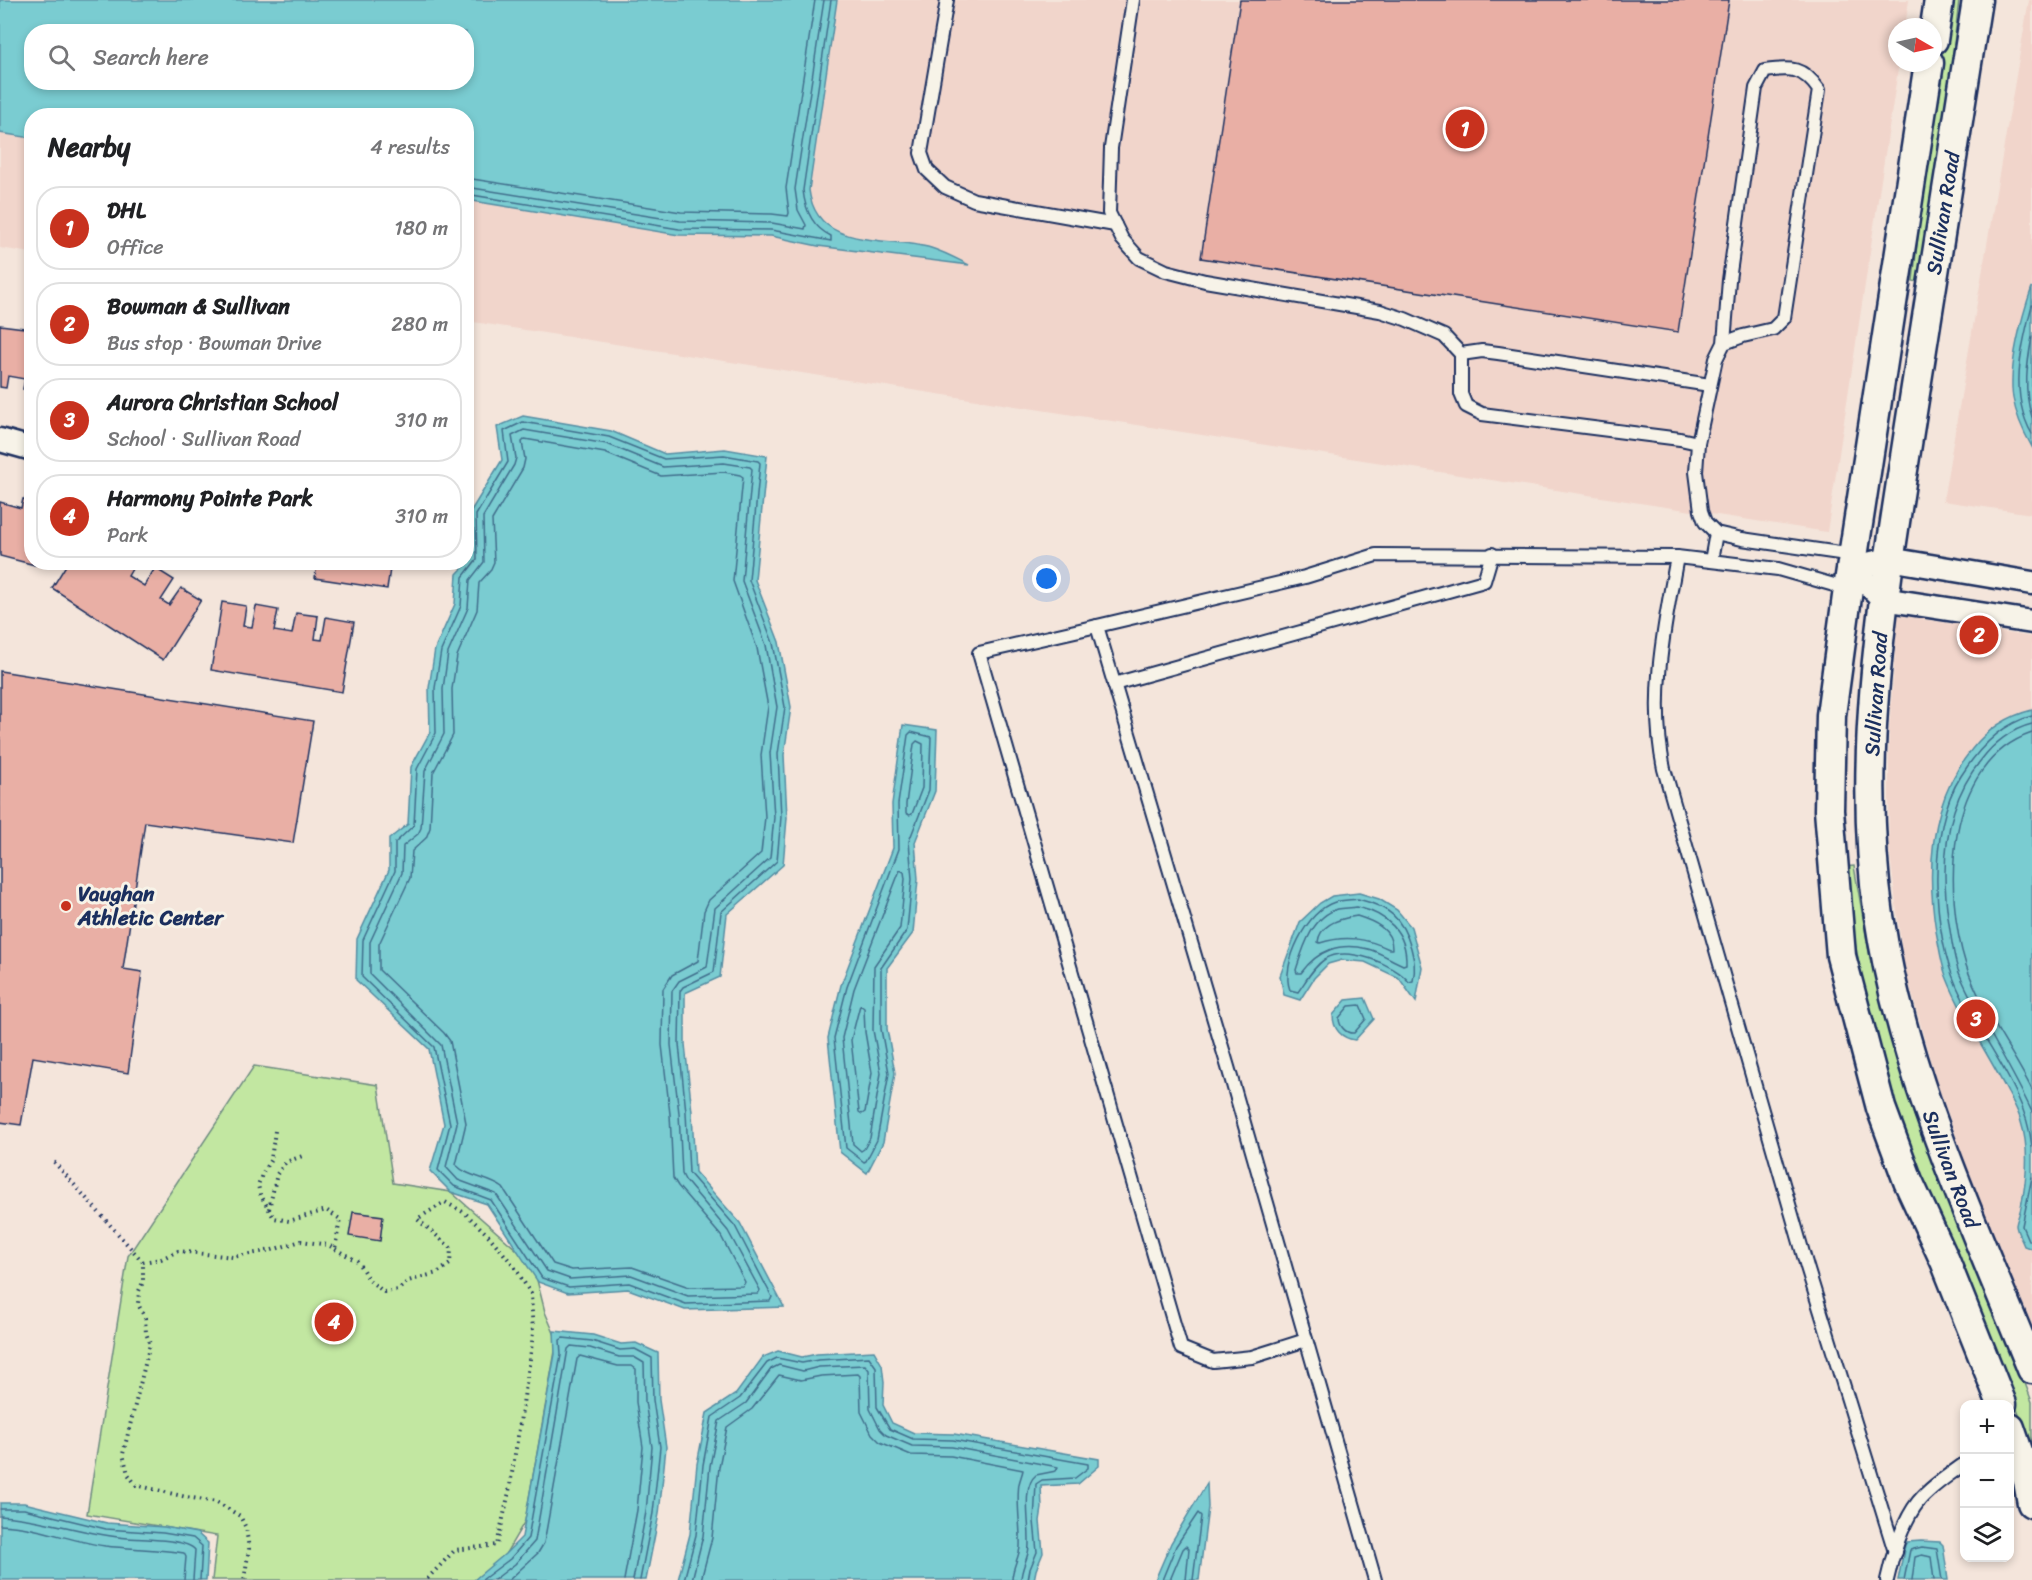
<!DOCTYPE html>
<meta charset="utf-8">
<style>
:root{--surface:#fff;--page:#f6f6f6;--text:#202124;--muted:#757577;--line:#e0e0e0;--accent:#c8321e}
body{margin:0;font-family:Sriracha,sans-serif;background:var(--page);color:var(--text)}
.controls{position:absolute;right:18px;bottom:18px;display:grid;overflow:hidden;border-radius:12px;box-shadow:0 3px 9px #0003}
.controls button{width:54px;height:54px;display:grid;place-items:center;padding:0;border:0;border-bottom:2px solid var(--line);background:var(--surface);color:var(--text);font:30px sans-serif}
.compass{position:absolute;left:1888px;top:18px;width:54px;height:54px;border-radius:50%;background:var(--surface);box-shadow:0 3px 9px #0003;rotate:99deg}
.you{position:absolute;left:1047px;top:579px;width:21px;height:21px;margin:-15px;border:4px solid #fff;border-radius:50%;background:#1a73e8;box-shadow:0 0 0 9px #1a73e833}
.badge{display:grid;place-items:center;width:39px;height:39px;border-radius:50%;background:var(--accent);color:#fff;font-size:20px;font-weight:700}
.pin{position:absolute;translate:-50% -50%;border:3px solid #fff;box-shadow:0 2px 6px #0006}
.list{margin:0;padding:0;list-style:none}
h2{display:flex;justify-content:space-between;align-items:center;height:78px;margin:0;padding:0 24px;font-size:26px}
h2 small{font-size:20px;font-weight:400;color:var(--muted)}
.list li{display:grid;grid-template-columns:39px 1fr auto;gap:18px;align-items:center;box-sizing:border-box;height:84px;margin:0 12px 12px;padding:0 12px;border:2px solid var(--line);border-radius:24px}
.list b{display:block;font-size:22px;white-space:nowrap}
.list p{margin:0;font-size:20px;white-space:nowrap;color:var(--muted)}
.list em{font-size:20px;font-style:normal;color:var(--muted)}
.icon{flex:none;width:33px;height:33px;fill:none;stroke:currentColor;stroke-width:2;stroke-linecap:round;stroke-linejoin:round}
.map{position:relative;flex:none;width:2032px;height:1580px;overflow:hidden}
.search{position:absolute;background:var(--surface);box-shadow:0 3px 9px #0003;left:24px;top:24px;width:450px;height:66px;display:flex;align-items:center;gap:15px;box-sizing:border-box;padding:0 21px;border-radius:24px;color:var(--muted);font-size:22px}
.panel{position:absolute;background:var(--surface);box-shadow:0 3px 9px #0003;left:24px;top:108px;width:450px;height:462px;border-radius:24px}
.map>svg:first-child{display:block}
.built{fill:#f1d5cb;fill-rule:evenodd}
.green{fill:#c2e7a1;stroke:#6e8b80;stroke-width:1.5}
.water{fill:#7accd1;stroke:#548da3;stroke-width:1.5;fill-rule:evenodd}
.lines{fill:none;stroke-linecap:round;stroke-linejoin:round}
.shore{stroke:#416e8c;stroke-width:1.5}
.building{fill:#e9afa5;stroke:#1b2f5e;stroke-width:1.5}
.service-casing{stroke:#1b2f5e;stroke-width:16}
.minor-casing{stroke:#1b2f5e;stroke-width:27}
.tertiary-casing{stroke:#1b2f5e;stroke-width:33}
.path{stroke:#1b2f5e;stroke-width:4;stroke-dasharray:1.5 4.5;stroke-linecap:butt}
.service{stroke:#f7f3e8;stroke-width:12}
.minor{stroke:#f7f3e8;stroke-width:22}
.tertiary{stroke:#f7f3e8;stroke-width:28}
.poi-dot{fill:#c8321e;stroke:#f7f3e8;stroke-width:2}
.labels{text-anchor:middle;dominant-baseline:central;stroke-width:6;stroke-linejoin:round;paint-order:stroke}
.street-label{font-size:21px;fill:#1b2f5e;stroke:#f7f3e8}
.poi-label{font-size:21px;font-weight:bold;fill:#1b2f5e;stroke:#f7f3e8;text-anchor:start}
</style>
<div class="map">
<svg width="2032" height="1580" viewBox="0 0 2032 1580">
<rect width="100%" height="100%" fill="#f4e5db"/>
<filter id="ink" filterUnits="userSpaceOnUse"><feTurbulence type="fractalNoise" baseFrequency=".0167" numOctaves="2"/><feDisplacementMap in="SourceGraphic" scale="12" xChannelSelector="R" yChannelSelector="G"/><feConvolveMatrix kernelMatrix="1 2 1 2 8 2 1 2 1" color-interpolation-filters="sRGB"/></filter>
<g filter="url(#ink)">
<!-- built -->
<g class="built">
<path d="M0,0H1909L1905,27H1897V63H1899L1827,532L467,321L466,116H32L31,253L0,248ZM32,32H466V82H32Z"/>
<polygon points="2029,0 2032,0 2032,514 1943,501"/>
<polygon points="1898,615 2032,637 2032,1329 1981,1206 1935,1077 1903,961 1889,846 1889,731"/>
</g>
<!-- green -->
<g class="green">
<polygon points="1948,0 1959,0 1949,89 1923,283 1913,281 1931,115"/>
<path d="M1854,866L1870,958L1914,1115L2000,1316L2032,1402V1453C2008,1379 1978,1308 1948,1237C1930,1195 1911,1154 1897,1111C1870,1031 1855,950 1843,867Z"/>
<polygon points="254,1066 378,1085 393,1183 451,1192 533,1264 545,1312 557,1340 525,1521 490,1580 212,1580 217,1536 87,1514 128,1256"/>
</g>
<!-- water -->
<g class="water">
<path d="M0,0H837L809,190C817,252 887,235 931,248C944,252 957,259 969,265L818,246L771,236L679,235L467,200L466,116H32L31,138L0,133ZM32,32H466V82H32Z"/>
<path d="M2032,287V447C2023,431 2016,416 2013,398C2008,367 2022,316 2032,287Z"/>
<polygon points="523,416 611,431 665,454 725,449 767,456 755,580 779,642 791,707 784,755 787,818 783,865 727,914 720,977 685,993 685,1044 692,1112 695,1172 740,1223 784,1307 685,1310 628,1289 568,1293 538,1282 487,1204 451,1192 430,1171 444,1124 429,1049 356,980 357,939 389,870 389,839 408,824 411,767 430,732 429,688 435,649 455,604 457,574 472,558 469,514 502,460 497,427"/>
<path d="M2032,710V1249L2024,1246C2022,1240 2016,1231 2016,1225C2017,1219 2020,1213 2021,1207C2027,1179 2030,1150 2021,1122C2019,1112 2013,1102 2008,1093C1988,1053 1962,1017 1946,976C1941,962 1939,946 1936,931C1926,867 1930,801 1972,749C1987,730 2008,716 2032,710Z"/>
<polygon points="903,725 937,730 935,791 915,842 918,879 913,933 887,968 887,1029 895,1073 883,1142 867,1173 840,1152 828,1038 841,985 893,848 892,804"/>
<polygon points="1359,893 1379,899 1397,910 1411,927 1422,967 1416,1002 1399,978 1365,962 1342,960 1328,964 1314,978 1300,1000 1284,995 1280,976 1300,922 1320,903 1332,896"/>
<path d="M1365,998L1374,1019L1355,1040C1341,1038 1333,1029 1333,1015L1346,1000Z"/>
<polygon points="554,1331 593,1335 621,1344 636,1343 658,1353 659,1400 666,1447 659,1514 646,1580 474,1580 505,1554 522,1537 555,1354"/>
<polygon points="778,1351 802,1357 817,1354 874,1351 882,1365 884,1382 883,1405 892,1423 914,1433 954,1434 1099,1459 1099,1466 1078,1484 1041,1486 1042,1508 1040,1521 1043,1553 1036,1570 1034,1580 678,1580 690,1534 697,1464 707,1413 736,1394 763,1357"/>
<polygon points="1207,1483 1208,1507 1199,1580 1155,1580 1171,1543"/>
<polygon points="0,1503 24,1503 107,1523 164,1527 197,1533 208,1543 206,1580 0,1580"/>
<polygon points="1921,1541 1940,1542 1943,1545 1948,1580 1898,1580 1905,1545 1907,1542"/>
</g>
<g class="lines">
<!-- shore -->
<g class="shore">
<polyline points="466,178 681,212 772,214 788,216 789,213 786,188 815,0"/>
<polyline points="466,187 680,221 772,223 805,229 806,225 798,210 795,189 824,0"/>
<path d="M466,194L679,229L771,230L831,241V236C812,227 805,210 803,190L831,0"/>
<path d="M2032,305C2021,348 2009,394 2032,434"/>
<path d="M2032,337C2027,364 2023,390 2032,417"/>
<polygon points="523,422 609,437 664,459 724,455 758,461 760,463 749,580 773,643 785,707 778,754 781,817 777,861 721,912 714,972 683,987 680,991 679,1044 686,1112 689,1173 735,1226 772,1297 770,1301 686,1304 629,1283 569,1287 542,1278 491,1200 454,1186 438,1170 450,1124 434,1047 362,977 363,940 395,871 395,843 414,825 417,769 436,733 435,688 441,651 461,606 463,577 477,559 476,515 508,462 504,431"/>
<polygon points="524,430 607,444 663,467 724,463 750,467 752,469 742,581 766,645 777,707 770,753 774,817 770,858 715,908 707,967 679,981 672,991 671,1045 679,1113 682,1174 685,1180 728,1231 760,1290 758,1294 688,1296 631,1275 570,1279 547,1271 496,1194 458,1180 446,1167 457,1123 441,1045 370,974 370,942 402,873 403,846 418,834 421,828 425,771 444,734 443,689 448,653 468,608 470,580 484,562 483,517 514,465 516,458 512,436"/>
<path d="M525,439L605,453L661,476L724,472L740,475L743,477L733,581L757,648L768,707L761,755L765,817L761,853L709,900L704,911L698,961L672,975L663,989L662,1045L670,1114L673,1178L678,1186L721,1236L745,1282L743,1286L689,1287L632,1267L572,1270L553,1264L503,1188C488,1177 469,1178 456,1165L466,1123L450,1041L444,1033L379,970V944L410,878L412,851L426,838L430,828L433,773L453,735L452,689L457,656L477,610L479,583L490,571L494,562L492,520L523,468L525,459L522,442Z"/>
<path d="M2032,716C2000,724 1978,749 1961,776C1927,828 1932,932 1957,987C1981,1040 2026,1088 2032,1147"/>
<path d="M2032,724C2011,729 1993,744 1981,760C1942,808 1940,871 1950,930C1952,943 1954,957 1958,970C1966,991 1978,1011 1989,1031C2004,1058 2019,1084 2032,1112"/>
<polygon points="911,732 931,737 929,790 909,841 912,879 907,930 881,968 881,1029 889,1073 877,1140 866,1161 864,1162 846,1148 834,1038 847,987 899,849 898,804 908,735"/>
<path d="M2032,733C1944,763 1943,892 1966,965C1979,1006 2013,1051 2032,1090"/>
<polygon points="917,741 923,744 922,788 912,814 909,815 906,813 906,804 914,744"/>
<polygon points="900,870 904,872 905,879 900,928 874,966 873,1030 881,1073 870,1138 864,1149 861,1151 853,1144 842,1038 854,989"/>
<path d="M1358,899C1389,907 1402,917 1411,948C1414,960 1416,968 1413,981L1409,982C1395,964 1347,945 1325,959C1313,967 1306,981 1298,992L1290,990C1280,965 1307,910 1335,902C1342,900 1351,900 1358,899Z"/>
<path d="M1357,907C1387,914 1407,932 1406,964L1403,965C1391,960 1380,952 1368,949C1339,942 1318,950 1301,973H1297L1296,970C1303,948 1312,916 1338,909C1344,908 1351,908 1357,907Z"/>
<path d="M1357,916C1373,921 1393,929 1392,949H1389C1366,938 1345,935 1320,943L1318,942C1320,923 1342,918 1357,916Z"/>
<polygon points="860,1005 864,1008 865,1032 872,1073 865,1112 862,1114 859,1112 851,1040"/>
<path d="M1360,1005L1366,1019L1354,1033C1346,1034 1339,1026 1339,1018L1349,1006Z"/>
<polyline points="2032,1177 2022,1226 2028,1240 2032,1242"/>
<polyline points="0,1509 24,1509 106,1529 163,1533 193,1538 202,1546 200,1580"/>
<path d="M0,1516C44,1518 84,1535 128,1538C142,1539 187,1539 195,1550L193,1580"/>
<path d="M0,1525C36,1526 69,1541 105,1546C131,1549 157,1549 184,1553L186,1557L184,1580"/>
<polyline points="482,1580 510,1559 528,1538 561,1355 560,1340 563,1338 592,1341 620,1350 635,1349 652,1358 653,1400 660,1447 653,1513 640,1580"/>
<polyline points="494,1580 515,1564 535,1541 568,1349 571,1346 590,1348 619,1357 634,1357 644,1363 645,1401 652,1447 646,1512 633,1580"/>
<polyline points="509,1580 538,1553 544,1543 577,1359 580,1356 618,1366 632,1366 636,1369 636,1402 643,1447 637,1510 624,1580"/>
<polyline points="684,1580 696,1535 703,1465 712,1417 740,1398 767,1363 777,1358 802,1363 818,1360 869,1357 876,1367 877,1407 890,1429 913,1439 953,1440 1088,1464 1088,1468 1075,1478 1042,1480 1036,1484 1034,1521 1037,1552 1030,1569 1028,1580"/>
<path d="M692,1580L703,1536L710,1466L719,1421L746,1403L771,1369L779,1365L803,1371L819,1367L865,1365L869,1370L870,1409L880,1429L886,1435L912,1446L952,1447L1058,1467L1056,1471L1036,1475C1019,1488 1033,1534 1028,1553C1026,1562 1021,1570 1021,1580"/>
<path d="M701,1580L712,1538L719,1467L727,1427L752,1409L779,1375L801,1380L821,1376L858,1374L860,1376L861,1412L872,1434L880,1442L911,1455L951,1456L1023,1470C1022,1475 1020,1479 1019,1484C1016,1503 1021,1528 1020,1547C1019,1558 1012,1568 1012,1580"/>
<polyline points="1162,1580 1176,1546 1198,1513 1201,1516 1193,1580"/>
<polyline points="1170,1580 1183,1549 1186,1546 1189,1549 1186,1580"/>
<polyline points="1904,1580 1910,1550 1922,1547 1937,1549 1942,1580"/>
<polyline points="1912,1580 1915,1557 1922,1555 1931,1557 1934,1580"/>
</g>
</g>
<!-- building -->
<g class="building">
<polygon points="1240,0 1729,0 1678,332 1201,258"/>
<polygon points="0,325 32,329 32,390 23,389 25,379 8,376 6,388 0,387"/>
<polygon points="23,499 32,501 32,562 36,562 35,565 0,556 0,502 21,508"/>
<polygon points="68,562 136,562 128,576 144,586 155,568 174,580 161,600 169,605 181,588 201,600 163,660 52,588"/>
<polygon points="317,562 391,562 387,589 315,578"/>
<polygon points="222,602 246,606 243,626 252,627 256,606 278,610 274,631 292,634 296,613 318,616 315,639 322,640 326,617 354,622 342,692 211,670"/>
<polygon points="0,671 313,721 293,843 145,822 123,969 142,972 128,1073 33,1057 21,1125 0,1122"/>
<polygon points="353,1212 383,1216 380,1241 349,1236"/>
</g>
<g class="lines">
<!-- service casing -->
<g class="service-casing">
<g id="service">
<polyline points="947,0 921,153 927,170 945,187 974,200 1115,225"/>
<polyline points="1133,0 1111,148 1109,213 1122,239 1139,258 1166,271 1205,281 1380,311 1405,319 1444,336 1461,354 1461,394 1466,406 1482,414 1680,439 1698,443 1696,472 1701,511 1705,522 1716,533 1742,539 1853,555"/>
<polyline points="1461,354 1482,351 1498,353 1710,385"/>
<path d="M1698,443L1716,359L1724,343L1743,336L1773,329L1784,318L1819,90C1803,67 1791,67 1765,71L1756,88L1729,280L1724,343"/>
<path d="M1677,557C1664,627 1649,698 1664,769L1807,1267L1895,1552"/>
<polyline points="1711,561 1716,533"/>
<polyline points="1097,626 979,653 1181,1348 1213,1361 1252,1357 1306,1340"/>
<polyline points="1114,684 1484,581 1492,554"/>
<polyline points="1375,1580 1228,1067 1097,626 1305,577 1376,555 1677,557 1778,569 1848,589"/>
<path d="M1887,1580C1892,1556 1903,1521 1918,1502C1930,1487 1949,1475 1964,1464"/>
</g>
</g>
<!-- minor casing -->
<g class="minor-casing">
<g id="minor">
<polyline points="0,440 32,449"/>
<polyline points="1851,568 1883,599 2032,622"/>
<polyline points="1851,568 1889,559 2032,583"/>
</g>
</g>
<!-- tertiary casing -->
<g class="tertiary-casing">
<g id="tertiary">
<path id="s1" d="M1977,0C1955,142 1932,283 1910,425C1885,587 1855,752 1879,916C1902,1073 1973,1223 2032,1369"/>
<polyline points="1933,40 1939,0"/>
<polyline points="1929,63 1848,589 1831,715 1829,810 1841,956 1881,1108 1908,1181 1945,1261 2002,1404"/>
<polyline points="2010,1428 2028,1481 2032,1503"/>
</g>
</g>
<!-- path -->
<g class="path">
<polyline points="275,1131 271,1159 263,1172 258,1185 260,1194 274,1218 289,1221 326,1210 340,1219 335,1249"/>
<polyline points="54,1162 143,1262 143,1282 139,1291 138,1304 145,1318 146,1333 150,1344 123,1454 128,1474 136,1485 186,1497 217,1502 240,1516 246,1528 249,1549 244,1580"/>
<polyline points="269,1209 277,1174 286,1162 305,1155"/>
<polyline points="143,1262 161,1259 178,1251 233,1257 272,1250 301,1241 328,1245 357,1261 369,1280 384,1292 398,1290 408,1281 437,1273 450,1264 451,1248 417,1219 445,1202 465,1213 489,1236 514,1266 531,1294 533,1333 530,1359 509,1492 497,1545 455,1550 426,1580"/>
</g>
<!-- service -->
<use href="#service" class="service"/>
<!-- minor -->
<use href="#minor" class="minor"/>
<!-- tertiary -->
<use href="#tertiary" class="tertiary"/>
</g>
</g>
<!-- markers -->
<circle class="poi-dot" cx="66" cy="906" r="6"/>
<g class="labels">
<!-- street labels -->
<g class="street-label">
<text transform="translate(1943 213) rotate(-81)">Sullivan Road</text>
<text transform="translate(1876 694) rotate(-86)">Sullivan Road</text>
<text stroke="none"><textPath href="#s1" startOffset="1188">Sullivan Road</textPath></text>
</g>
<!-- poi labels -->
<g class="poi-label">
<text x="78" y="894">Vaughan<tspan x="78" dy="24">Athletic Center</tspan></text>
</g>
</g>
</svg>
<div class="controls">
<button>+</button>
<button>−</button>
<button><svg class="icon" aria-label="layers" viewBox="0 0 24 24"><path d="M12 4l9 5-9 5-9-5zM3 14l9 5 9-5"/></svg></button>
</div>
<svg class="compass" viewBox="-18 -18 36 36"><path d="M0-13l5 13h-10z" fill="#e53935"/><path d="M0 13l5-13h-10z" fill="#757577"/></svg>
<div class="you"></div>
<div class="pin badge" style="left:1465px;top:129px">1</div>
<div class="pin badge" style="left:1979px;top:635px">2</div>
<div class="pin badge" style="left:1976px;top:1019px">3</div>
<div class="pin badge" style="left:334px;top:1322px">4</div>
<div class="search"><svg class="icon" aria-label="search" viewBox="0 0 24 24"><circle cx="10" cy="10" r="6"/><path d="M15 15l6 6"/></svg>Search here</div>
<section class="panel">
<h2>Nearby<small>4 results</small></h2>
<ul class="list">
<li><span class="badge">1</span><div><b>DHL</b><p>Office</p></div><em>180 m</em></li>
<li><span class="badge">2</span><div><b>Bowman &amp; Sullivan</b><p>Bus stop · Bowman Drive</p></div><em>280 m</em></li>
<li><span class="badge">3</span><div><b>Aurora Christian School</b><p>School · Sullivan Road</p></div><em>310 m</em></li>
<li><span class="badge">4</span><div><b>Harmony Pointe Park</b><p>Park</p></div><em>310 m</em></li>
</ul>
</section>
</div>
